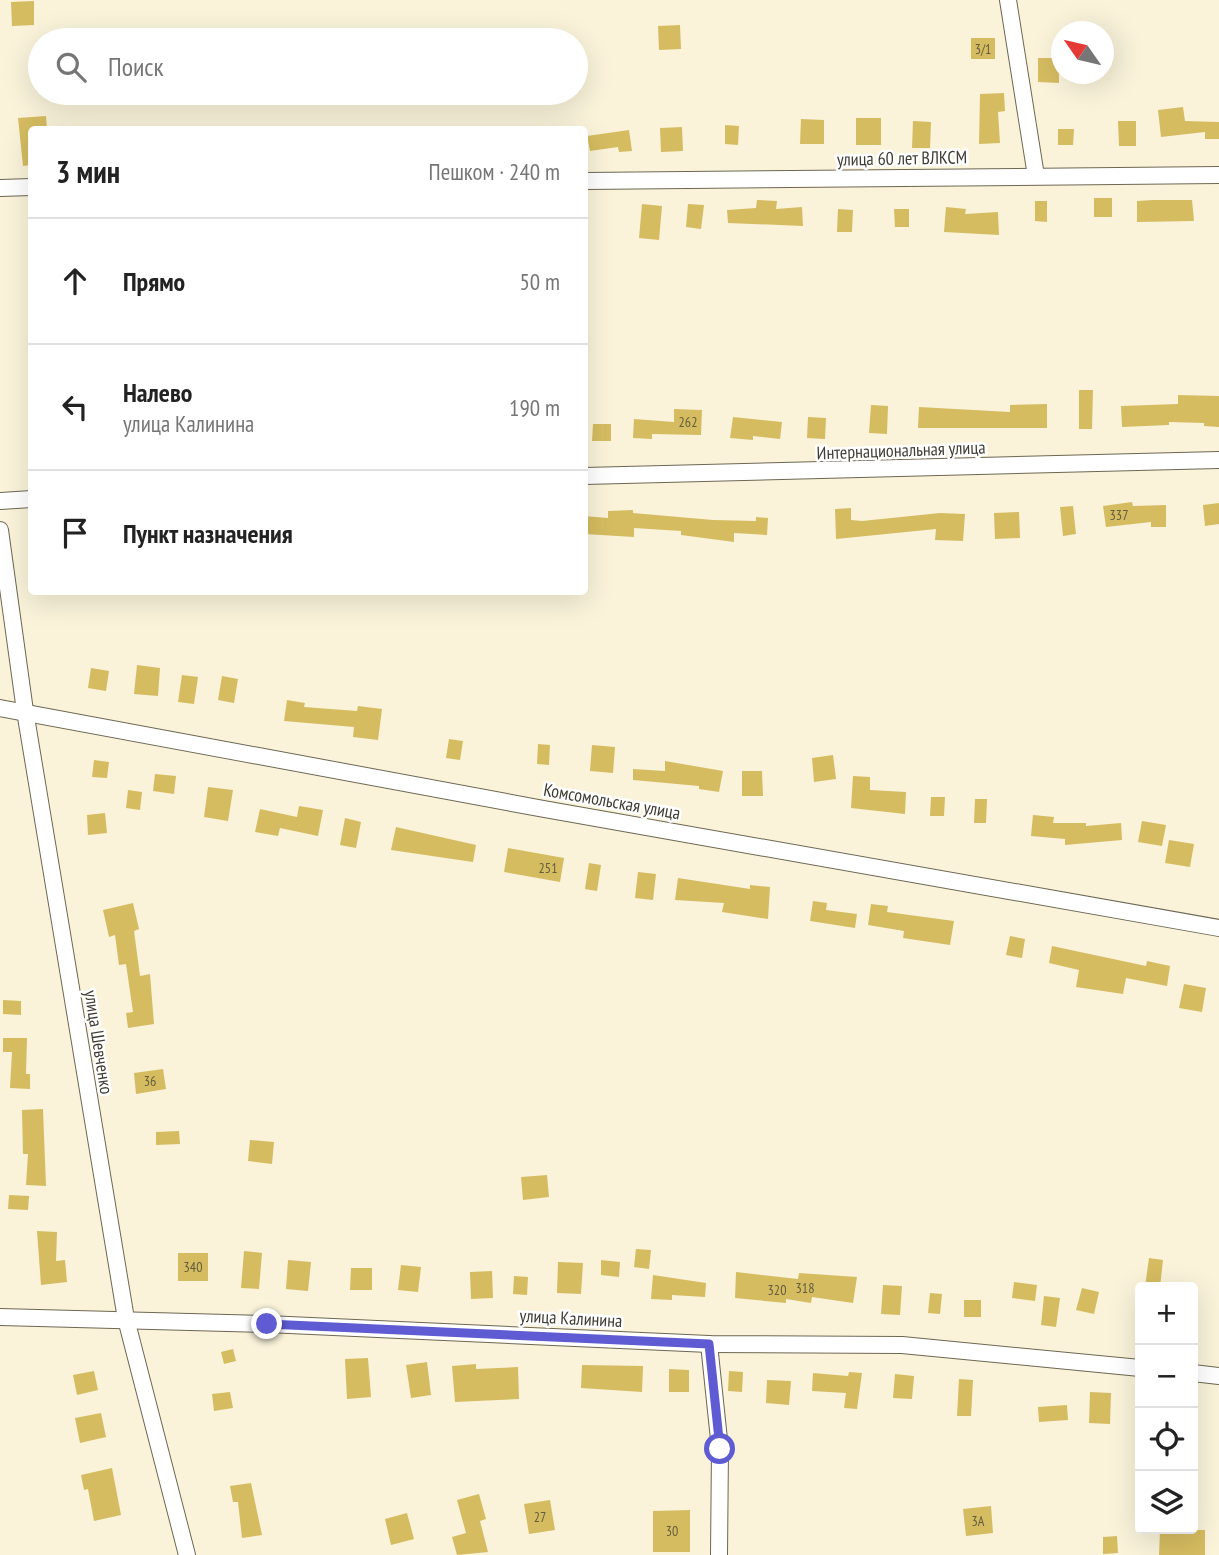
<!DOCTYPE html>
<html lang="ru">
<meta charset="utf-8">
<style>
:root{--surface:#fff;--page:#f2f2f2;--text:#222;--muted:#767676;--line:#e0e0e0}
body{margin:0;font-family:"PT Sans Narrow",sans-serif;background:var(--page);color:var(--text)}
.controls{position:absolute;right:21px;bottom:21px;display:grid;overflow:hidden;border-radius:7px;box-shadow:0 7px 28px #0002}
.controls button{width:63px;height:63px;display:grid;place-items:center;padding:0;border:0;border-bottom:2px solid var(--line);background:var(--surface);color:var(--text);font:35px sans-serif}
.compass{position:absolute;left:1051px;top:21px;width:63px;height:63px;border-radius:50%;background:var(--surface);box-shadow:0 7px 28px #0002;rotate:304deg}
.stop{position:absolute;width:21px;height:21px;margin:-16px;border:5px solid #5e5bd3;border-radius:50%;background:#fff}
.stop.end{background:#5e5bd3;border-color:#fff;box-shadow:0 2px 7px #0008}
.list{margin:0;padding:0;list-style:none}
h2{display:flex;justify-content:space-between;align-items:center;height:91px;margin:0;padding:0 28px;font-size:30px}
h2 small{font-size:23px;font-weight:400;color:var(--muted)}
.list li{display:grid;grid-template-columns:46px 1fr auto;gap:21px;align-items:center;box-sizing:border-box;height:126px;padding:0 28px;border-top:2px solid var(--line)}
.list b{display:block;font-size:26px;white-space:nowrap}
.list p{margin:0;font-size:23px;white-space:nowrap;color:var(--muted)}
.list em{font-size:23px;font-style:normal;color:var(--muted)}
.icon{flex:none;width:38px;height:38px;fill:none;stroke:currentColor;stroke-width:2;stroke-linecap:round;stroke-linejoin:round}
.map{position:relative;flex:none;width:1219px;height:1555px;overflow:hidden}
.search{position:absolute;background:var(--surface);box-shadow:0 7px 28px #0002;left:28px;top:28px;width:560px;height:77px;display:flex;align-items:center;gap:18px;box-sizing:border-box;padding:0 24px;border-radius:38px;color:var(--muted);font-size:26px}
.panel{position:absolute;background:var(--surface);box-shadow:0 7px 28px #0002;left:28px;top:126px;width:560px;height:469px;border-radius:7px}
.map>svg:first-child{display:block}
.building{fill:#d5bc61}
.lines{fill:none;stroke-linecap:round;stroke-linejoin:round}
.minor-casing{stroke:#6d6752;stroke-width:18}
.minor{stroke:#fff;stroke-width:16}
.route{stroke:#5e5bd3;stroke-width:9}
.labels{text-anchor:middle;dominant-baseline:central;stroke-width:5;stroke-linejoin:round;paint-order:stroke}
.number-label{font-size:14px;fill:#645c3e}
.street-label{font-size:18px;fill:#3f3c33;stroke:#fff}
</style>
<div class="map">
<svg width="1219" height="1555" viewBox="0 0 1219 1555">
<rect width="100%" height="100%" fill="#faf3da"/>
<!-- building -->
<g class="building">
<polygon points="34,1 34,25 12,26 11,2"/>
<polygon points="680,25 681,49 659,50 658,26"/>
<rect x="971" y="38" width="24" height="21"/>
<polygon points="1038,58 1059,58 1059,83 1038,82"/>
<polygon points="1004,93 1005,111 998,112 1000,143 979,144 980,94"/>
<polygon points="1183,107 1185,121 1219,122 1219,139 1205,139 1205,132 1161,137 1158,110"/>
<polygon points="46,116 47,130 32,130 32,165 23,166 18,118"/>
<rect x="856" y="118" width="25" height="27"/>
<polygon points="801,119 824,120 824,144 800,144"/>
<polygon points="913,121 931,122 930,148 912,148"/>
<polygon points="1118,121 1136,121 1136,146 1119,146"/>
<polygon points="725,125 739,126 738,145 725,144"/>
<polygon points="682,127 683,151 661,152 660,128"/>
<polygon points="1058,129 1074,129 1073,145 1058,145"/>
<polygon points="629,130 632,151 619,152 618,147 590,151 587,136"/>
<rect x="1094" y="198" width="18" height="19"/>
<polygon points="757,200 777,201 776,209 802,207 803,226 728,223 727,210 756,208"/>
<polygon points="1153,200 1192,200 1194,221 1137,222 1137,201"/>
<polygon points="1035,201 1047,201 1047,222 1035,221"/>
<polygon points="642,204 662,206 659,240 639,238"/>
<polygon points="688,204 704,205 701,229 686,227"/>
<polygon points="946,207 966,209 965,214 998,212 999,235 944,232"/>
<polygon points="838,209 853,210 852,232 837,232"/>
<polygon points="894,209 909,209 909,227 895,227"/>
<polygon points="1079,390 1093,390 1092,429 1079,429"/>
<polygon points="1178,395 1219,396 1219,427 1204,426 1204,423 1169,422 1169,425 1122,427 1121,406 1178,404"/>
<polygon points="1047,404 1047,428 918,428 919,407 1010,412 1010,405"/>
<polygon points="871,405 888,406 887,434 869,433"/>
<polygon points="674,409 702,410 701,435 652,434 652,439 633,438 634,419 674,422"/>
<polygon points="733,417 782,422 780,439 753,436 753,440 730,438"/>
<polygon points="808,417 826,418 825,439 807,438"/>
<polygon points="593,424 611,424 611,441 592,441"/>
<polygon points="1132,502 1133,506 1166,505 1166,527 1151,527 1151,522 1106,527 1103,506"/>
<polygon points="1219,503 1219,524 1205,526 1203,505"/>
<polygon points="1073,506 1076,534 1063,536 1060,507"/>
<polygon points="851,508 851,520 862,521 940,513 965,514 963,541 935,540 936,529 836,539 835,509"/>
<polygon points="633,510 633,513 713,520 756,521 756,517 768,518 767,535 734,533 734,542 681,535 681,531 634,528 634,537 584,534 584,516 608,518 608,511"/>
<polygon points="1019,512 1020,538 995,539 994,513"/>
<polygon points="137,665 160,668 158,696 134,694"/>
<polygon points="91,668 109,671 106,691 88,688"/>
<polygon points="182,675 198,677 194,704 178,702"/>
<polygon points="222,676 238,679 234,703 218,700"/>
<polygon points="287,700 305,703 304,707 357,711 358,706 382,709 378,740 353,737 354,727 284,721"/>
<polygon points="449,739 463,741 460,760 446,758"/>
<polygon points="538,744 550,745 549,765 537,764"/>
<polygon points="592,745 615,747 613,773 590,771"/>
<polygon points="833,755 836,779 814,782 812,758"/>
<polygon points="94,760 109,762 107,778 92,777"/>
<polygon points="665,761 723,771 719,792 699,789 699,786 633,780 633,769 665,771"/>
<polygon points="742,771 762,771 763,796 742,796"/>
<polygon points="155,774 176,776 174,794 153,791"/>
<polygon points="853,776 870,777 870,790 906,792 905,814 851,808"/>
<polygon points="208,787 233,790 228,821 204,817"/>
<polygon points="128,790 142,792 140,810 126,808"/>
<polygon points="931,797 945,797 944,816 930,816"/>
<polygon points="975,799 987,799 986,823 974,823"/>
<polygon points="299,806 323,810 318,836 280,828 278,836 255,832 260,809 297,817"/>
<polygon points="105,813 107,833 88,835 87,815"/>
<polygon points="1033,815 1054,817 1053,823 1086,823 1086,826 1121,823 1122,840 1065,845 1065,839 1031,836"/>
<polygon points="345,818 361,822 356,848 340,845"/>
<polygon points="1142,821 1166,825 1162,846 1138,842"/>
<polygon points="396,827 476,845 473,862 391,850"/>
<polygon points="1169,840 1194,844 1190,867 1165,863"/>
<polygon points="508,848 564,858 560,882 504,872"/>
<polygon points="589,863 601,865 597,891 585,889"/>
<polygon points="638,872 656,874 653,900 635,898"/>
<polygon points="678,878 750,889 750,885 770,887 768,919 722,912 724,903 675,900"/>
<polygon points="813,901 827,903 826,910 857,914 855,928 810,921"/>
<polygon points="133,903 139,929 134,931 140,976 150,974 154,1024 128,1028 126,1013 133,1012 126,964 119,965 115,935 109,937 103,910"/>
<polygon points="871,904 888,906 887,912 954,921 950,945 903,938 904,931 868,925"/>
<polygon points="1010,936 1025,939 1022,958 1006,955"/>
<polygon points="1052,946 1146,966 1147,961 1170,966 1167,986 1126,978 1123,994 1076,987 1079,970 1049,963"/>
<polygon points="1184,984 1206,988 1202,1012 1179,1008"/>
<polygon points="3,1000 21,1001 21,1015 3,1014"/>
<polygon points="3,1038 27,1038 26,1074 30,1074 30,1089 10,1088 12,1052 3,1052"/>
<polygon points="163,1069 166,1089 136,1094 134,1073"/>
<polygon points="43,1109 46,1186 26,1185 28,1154 23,1154 22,1110"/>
<polygon points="179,1131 180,1144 156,1145 156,1132"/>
<polygon points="250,1140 274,1142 272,1164 248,1161"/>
<polygon points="547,1175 549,1197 523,1200 521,1177"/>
<polygon points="9,1195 29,1196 28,1210 8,1209"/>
<polygon points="37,1231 57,1232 56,1261 65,1260 67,1282 41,1285"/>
<polygon points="636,1249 651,1250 649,1269 634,1267"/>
<polygon points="244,1251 262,1253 259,1289 241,1288"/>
<rect x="178" y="1253" width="30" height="28"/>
<polygon points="1149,1258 1163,1260 1160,1287 1145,1287"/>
<polygon points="288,1260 311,1262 308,1291 286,1289"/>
<polygon points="601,1260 620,1262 619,1277 601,1275"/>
<polygon points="558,1262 583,1263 581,1294 557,1293"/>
<polygon points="401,1265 421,1267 418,1292 398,1290"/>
<polygon points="351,1268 372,1268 372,1290 350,1290"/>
<polygon points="492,1271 493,1298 471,1299 470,1272"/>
<polygon points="736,1272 798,1279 799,1273 857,1277 853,1303 812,1297 811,1303 786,1299 786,1303 735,1298"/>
<polygon points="653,1275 706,1283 705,1297 672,1295 672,1300 651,1299"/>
<polygon points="514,1276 528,1277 527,1295 513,1294"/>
<polygon points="1014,1282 1037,1285 1035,1301 1012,1298"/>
<polygon points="883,1285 902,1286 900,1315 881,1314"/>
<polygon points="1082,1288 1099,1292 1094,1314 1076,1310"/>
<polygon points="930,1293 942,1294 940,1314 928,1313"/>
<polygon points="1044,1296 1060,1298 1056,1327 1041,1325"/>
<rect x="964" y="1300" width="17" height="17"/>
<polygon points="233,1349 236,1361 224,1364 221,1352"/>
<polygon points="368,1358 371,1397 347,1399 345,1359"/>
<polygon points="427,1362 431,1395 411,1398 406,1365"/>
<polygon points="476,1364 476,1369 518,1367 519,1399 455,1402 452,1366"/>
<polygon points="582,1365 643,1366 642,1392 581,1388"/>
<polygon points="669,1369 689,1370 689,1392 669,1392"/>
<polygon points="94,1371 98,1390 77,1395 73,1375"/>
<polygon points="729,1371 743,1372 742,1392 728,1391"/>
<polygon points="849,1372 862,1373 857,1409 844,1408 846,1393 812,1391 813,1373 848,1376"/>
<polygon points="895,1374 914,1376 912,1399 893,1398"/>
<polygon points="959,1379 973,1380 971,1416 957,1416"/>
<polygon points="767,1380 791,1381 789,1405 766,1403"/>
<polygon points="230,1392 233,1408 214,1411 212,1394"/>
<polygon points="1090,1392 1111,1393 1110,1424 1089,1423"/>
<polygon points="1067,1405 1068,1420 1039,1422 1038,1407"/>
<polygon points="101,1413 106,1437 80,1443 75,1418"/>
<polygon points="112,1468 121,1515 94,1521 88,1489 84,1490 81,1475"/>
<polygon points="251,1483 262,1535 242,1538 238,1502 233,1502 230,1486"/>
<polygon points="479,1494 486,1519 480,1521 488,1552 457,1555 452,1537 466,1533 457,1500"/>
<polygon points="550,1500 555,1530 529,1534 524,1504"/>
<polygon points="991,1506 993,1533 966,1536 963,1509"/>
<polygon points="690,1510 690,1552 653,1552 653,1511"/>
<polygon points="407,1513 414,1539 391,1545 385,1519"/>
<polygon points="1160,1529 1205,1530 1205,1555 1159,1555"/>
<polygon points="1117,1536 1118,1553 1103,1554 1103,1537"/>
</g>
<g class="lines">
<!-- minor casing -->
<g class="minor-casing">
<g id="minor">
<polyline points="1008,0 1036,176"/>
<polyline points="584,181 1219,175"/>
<polyline points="0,188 32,187"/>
<polyline points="584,476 1219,460"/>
<polyline points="0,501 32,499"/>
<polyline points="0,530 25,711 126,1319 187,1555"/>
<polyline points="0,708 544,809 1219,928"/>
<polyline points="0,1317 267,1324 709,1344 902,1345 1140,1368"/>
<polyline points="709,1344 720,1449 719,1555"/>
<polyline points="1193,1373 1219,1376"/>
</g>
</g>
<!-- minor -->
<use href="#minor" class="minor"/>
</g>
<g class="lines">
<!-- route -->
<polyline class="route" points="267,1324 709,1344 720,1449"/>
</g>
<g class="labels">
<!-- number labels -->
<g class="number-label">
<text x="983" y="49">3/1</text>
<text x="688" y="422">262</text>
<text x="1119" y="515">337</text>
<text x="548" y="868">251</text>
<text x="150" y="1081">36</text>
<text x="193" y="1267">340</text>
<text x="805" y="1288">318</text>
<text x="777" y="1290">320</text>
<text x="540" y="1517">27</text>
<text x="978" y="1521">3А</text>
<text x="672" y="1531">30</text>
</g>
<!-- street labels -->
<g class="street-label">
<text transform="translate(902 158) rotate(-1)">улица 60 лет ВЛКСМ</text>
<text transform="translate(901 450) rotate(-2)">Интернациональная улица</text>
<text transform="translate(612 801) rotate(10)">Комсомольская улица</text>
<text transform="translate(99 1042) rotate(81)">улица Шевченко</text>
<text transform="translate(571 1318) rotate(3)">улица Калинина</text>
</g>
</g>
</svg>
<div class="controls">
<button>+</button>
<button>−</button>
<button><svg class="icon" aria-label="locate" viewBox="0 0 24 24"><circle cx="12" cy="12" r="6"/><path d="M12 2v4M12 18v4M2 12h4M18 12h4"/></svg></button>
<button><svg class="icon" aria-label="layers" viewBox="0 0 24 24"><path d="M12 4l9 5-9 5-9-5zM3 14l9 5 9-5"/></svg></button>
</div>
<svg class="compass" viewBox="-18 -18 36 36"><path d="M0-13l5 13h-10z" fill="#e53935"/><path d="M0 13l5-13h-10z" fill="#767676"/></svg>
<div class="stop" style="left:720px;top:1449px"></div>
<div class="stop end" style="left:267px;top:1324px"></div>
<div class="search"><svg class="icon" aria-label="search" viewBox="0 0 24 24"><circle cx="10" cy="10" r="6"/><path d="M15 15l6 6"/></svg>Поиск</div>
<section class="panel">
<h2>3 мин<small>Пешком · 240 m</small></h2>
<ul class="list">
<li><svg class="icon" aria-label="ahead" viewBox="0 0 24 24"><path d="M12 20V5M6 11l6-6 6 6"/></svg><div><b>Прямо</b></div><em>50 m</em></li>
<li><svg class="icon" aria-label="left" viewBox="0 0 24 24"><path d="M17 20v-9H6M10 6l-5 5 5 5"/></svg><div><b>Налево</b><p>улица Калинина</p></div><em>190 m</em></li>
<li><svg class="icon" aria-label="arrive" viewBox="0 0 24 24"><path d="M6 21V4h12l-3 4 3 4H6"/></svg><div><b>Пункт назначения</b></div></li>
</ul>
</section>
</div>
